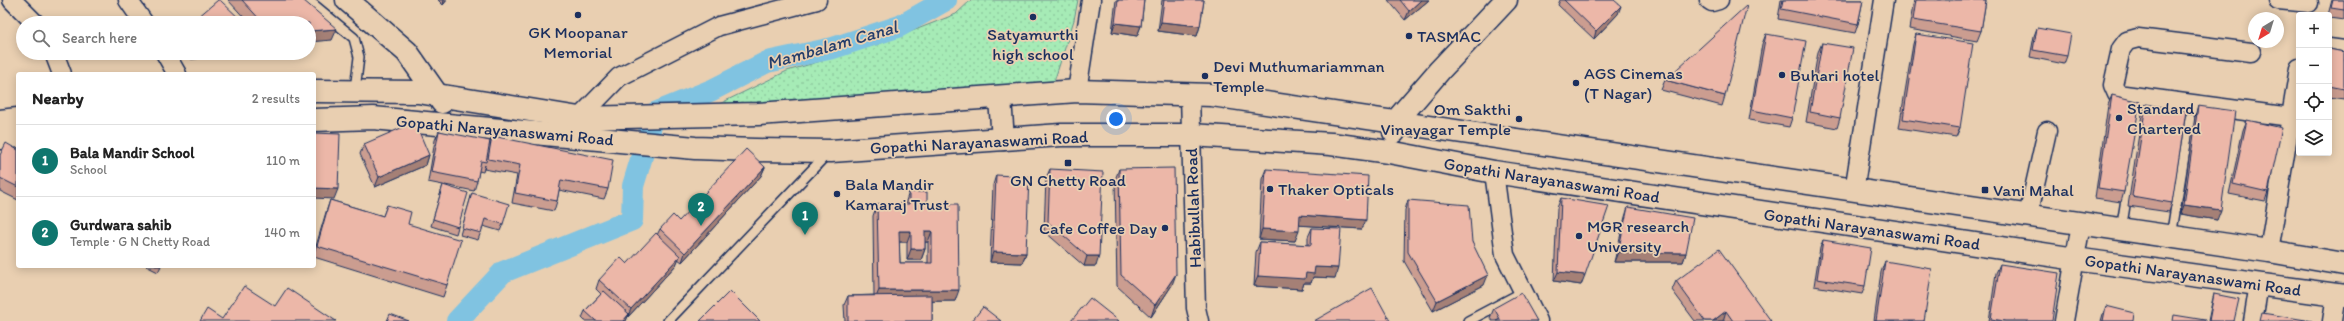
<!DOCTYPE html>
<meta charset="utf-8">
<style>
:root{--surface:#fff;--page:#f6f6f6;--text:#222;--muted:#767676;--line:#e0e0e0;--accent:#0f766e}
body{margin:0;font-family:Itim,sans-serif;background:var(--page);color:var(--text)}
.controls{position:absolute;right:12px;top:12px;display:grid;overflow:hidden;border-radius:4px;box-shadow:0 2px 10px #0003}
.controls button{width:36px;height:36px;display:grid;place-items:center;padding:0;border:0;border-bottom:1px solid var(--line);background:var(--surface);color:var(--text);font:20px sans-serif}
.compass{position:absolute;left:2248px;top:12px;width:36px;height:36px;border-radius:50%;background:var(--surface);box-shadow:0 2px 10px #0003;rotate:218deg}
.you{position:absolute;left:1116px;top:119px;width:14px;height:14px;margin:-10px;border:3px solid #fff;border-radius:50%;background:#1a73e8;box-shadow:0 0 0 6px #1a73e833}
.badge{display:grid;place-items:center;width:26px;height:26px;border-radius:50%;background:var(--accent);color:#fff;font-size:13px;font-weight:700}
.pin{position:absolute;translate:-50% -33px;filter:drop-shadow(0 1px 2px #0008)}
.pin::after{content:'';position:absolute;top:21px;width:14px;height:12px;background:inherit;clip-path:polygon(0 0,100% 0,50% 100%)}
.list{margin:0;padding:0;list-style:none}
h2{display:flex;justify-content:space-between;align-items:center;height:52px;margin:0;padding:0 16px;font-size:17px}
h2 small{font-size:13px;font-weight:400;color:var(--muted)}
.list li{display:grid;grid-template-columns:26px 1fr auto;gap:12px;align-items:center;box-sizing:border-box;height:72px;padding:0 16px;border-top:1px solid var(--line)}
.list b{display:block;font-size:15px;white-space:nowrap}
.list p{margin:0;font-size:13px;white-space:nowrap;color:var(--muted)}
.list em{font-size:13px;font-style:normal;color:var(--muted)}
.icon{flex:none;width:22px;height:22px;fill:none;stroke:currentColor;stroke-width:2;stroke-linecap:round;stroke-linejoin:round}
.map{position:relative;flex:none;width:2344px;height:321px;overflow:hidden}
.search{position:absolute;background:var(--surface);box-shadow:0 2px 10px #0003;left:16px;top:16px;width:300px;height:44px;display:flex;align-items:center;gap:10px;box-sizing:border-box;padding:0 14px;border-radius:22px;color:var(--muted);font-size:15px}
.panel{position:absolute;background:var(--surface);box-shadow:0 2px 10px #0003;left:16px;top:72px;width:300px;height:196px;border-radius:4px}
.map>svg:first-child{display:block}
.grass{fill:url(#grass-dots);stroke:#608d8a}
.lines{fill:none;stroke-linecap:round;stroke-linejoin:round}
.canal{stroke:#80c3e1;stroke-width:22}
.lane-casing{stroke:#1b2f5e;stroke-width:12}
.street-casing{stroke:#1b2f5e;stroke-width:21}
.secondary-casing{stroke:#1b2f5e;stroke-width:25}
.lane{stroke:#e9cfb1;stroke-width:9}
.street{stroke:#e9cfb1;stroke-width:18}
.secondary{stroke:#e9cfb1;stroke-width:22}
.wall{fill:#cb9d90;stroke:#1b2f5e;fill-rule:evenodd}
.shaded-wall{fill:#a58076;stroke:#1b2f5e}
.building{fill:#ecb7a8;stroke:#1b2f5e;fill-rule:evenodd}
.poi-dot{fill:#1b2f5e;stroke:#e9cfb1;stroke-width:1.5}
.labels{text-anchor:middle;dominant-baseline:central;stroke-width:3.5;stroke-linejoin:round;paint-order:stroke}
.poi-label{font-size:17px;fill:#1b2f5e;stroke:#e9cfb1;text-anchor:start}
.street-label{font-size:17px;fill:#1b2f5e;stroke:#e9cfb1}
.water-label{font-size:18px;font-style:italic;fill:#253e6b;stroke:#e9cfb1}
</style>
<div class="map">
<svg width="2344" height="321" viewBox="0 0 2344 321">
<defs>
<pattern id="grass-dots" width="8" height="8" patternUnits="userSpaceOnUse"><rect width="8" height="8" fill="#a6ebb6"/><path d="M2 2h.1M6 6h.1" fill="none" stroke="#8eca9f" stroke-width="1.8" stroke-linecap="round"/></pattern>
</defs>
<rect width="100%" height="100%" fill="#e9cfb1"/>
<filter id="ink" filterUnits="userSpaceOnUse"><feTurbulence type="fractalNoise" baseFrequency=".025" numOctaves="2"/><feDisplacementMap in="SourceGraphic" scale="8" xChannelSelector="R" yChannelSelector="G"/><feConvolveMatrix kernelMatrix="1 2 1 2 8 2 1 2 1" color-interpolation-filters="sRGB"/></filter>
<g filter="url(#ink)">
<!-- grass -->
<polygon class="grass" points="971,0 1078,0 1074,20 1053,85 713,107 787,71 879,44 956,14"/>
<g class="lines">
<!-- canal -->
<polyline class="canal" points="457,321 503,272 632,220 633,186 655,113 712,90 767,62 833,48 900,26 946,0"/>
<!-- lane casing -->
<g class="lane-casing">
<g id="lane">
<polyline points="308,0 354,38 359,57 355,90"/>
<polyline points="2121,230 2141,108"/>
<polyline points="2171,237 2190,119"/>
<polyline points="668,321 828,153"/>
<polyline points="1468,321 1523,292"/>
</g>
</g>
<!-- street casing -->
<g class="street-casing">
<g id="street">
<polyline points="12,0 35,23"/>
<polyline points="128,0 144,23"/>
<polyline points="1709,0 1712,2 1719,0"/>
<polyline points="2278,0 2309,3"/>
<polyline points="2329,48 2344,50"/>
<polyline points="2251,52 2138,38 2127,41 2121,49 2113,85 2117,94 2291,117"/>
<polyline points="54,53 62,74"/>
<polyline points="165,53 177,74"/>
<polyline points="1077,91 1091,0"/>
<polyline points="1190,95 1196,308 1199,321"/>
<polyline points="579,118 619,77 719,26 817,0"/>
<polyline points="1494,172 1505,255 1538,321"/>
<polyline points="1854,191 1884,0"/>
<polyline points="2028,216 2047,131"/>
<polyline points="2269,251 2299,68"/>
<polyline points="2064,321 2081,224"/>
<polyline points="2253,321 2259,284"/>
<polyline points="2332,321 2336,295"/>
</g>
</g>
<!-- secondary casing -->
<g class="secondary-casing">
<g id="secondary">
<polyline points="347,0 407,52 442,102"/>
<polyline points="314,91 418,92 579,118 758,114 1077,91 1212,95 2269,251 2344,264"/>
<polyline points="1000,99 1003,139"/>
<polyline points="314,120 373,118 695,148 755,150 831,151 1061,135 1191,135 1331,144 1389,152 1494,172 2089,261 2344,296"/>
<polyline points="0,121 18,119"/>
<polyline points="1394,132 1396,121 1440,70 1506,0"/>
<polyline points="0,138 18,136"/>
</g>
</g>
<!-- lane -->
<use href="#lane" class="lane"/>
<!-- street -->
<use href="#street" class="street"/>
<!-- secondary -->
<use href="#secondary" class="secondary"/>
</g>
<!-- wall -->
<g class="wall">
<polygon points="228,0 303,0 332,40 309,23 249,23"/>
<polygon points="438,0 447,0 443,5"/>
<polygon points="1116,0 1144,0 1141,26 1137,36 1112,32"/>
<polygon points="1162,0 1204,0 1200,26 1197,36 1158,31"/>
<polygon points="1388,0 1429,0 1405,20"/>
<polygon points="1560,0 1614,0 1618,14 1594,39 1558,5"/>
<polygon points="1781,0 1863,0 1858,24 1855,33 1778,19"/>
<polygon points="1914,0 1986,0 1981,31 1977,41 1909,29"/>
<polygon points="2332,0 2344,0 2344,20 2329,18 2329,15 2328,15"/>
<polygon points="2037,28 2067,56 2064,64 2030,57 2034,36"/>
<polygon points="1766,34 1792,118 1789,127 1749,120 1762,44"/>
<polygon points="1916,34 1960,128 1956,137 1899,128 1913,44"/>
<polygon points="1822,43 1840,118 1837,128 1806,122 1818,52"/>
<polygon points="2329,49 2344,52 2344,99 2329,97"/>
<polygon points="186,53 263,53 262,54 191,59"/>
<polygon points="1665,80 1725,96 1722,106 1661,90"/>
<polygon points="2112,95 2124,192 2121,202 2095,198 2108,105"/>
<polygon points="2146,104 2172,203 2169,212 2128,206 2142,114"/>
<polygon points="2198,106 2217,220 2181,214 2195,116"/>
<polygon points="2247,120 2268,192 2265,201 2229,194 2243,130"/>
<polygon points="439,131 489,144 492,136 608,189 604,199 559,190 557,201 554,211 512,203 517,175 484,169 485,165 483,172 479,171 477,181 474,191 445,185 458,227 456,234 431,226 443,185 428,182 435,140"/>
<polygon points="364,144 429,155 426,165 375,187 360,154"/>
<polygon points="18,150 18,200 0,191 0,155"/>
<polygon points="765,167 761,176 682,262 678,259 676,265 627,318 626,321 585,321 582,318 585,311 601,294 596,289 599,280 627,264 657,235 660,229 679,221"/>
<polygon points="1050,169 1096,266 1084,266 1044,231 1046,178"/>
<polygon points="1119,169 1172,285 1151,317 1117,286 1115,180"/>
<polygon points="1266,169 1362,229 1299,225 1295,241 1259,239 1262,179"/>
<polygon points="996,175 1026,253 1022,263 990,262 993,185"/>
<path d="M909,192L927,204L955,301H932V321H845L844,305L848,296L874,295L873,216L877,204H905ZM899,242H907V260H921L925,249V242H928V263H900Z"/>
<polygon points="472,193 503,224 500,231 483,226 478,240 460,235"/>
<polygon points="1561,198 1581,285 1554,281 1557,208"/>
<polygon points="330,200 383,216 387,205 408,224 447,285 443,297 314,257 314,253 326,212"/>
<polygon points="1408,200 1472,242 1484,285 1433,311 1404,261 1405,210"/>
<polygon points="1628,207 1686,253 1683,262 1614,262 1625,217"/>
<polygon points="1312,228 1335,278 1313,277 1311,283 1304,283 1302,289 1254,286 1256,252 1260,242 1308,245 1308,237"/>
<polygon points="1823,240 1865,286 1862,294 1814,286 1820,248"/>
<polygon points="1885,261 1924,321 1874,321 1881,272"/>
<polygon points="2000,264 2052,321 1989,321 1996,273"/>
<polygon points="146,266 161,266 158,272"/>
<polygon points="1676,281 1771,321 1695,321 1672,290"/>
<polygon points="2214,294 2234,321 2208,321 2212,302"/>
<polygon points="2106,306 2133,321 2101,321 2103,314"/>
<polygon points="1494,308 1537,321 1492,321 1490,318"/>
</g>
<!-- shaded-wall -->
<g class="shaded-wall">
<polygon points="444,0 447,0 443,5"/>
<polygon points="1421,0 1429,0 1405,20 1409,11"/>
<polygon points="1621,6 1618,14 1594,39 1596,31"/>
<polygon points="1161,22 1200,26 1197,36 1158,31"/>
<polygon points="1115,23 1141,26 1137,36 1112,32"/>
<polygon points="337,29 332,40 309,42 309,31"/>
<polygon points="194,53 263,53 262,54 191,59"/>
<polygon points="429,155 426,165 375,187 379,177"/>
<polygon points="765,167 761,176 682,262 685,253"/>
<polygon points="314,188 338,189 334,199 314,198"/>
<polygon points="2184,205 2221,210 2217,220 2181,214"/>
<polygon points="1300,215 1366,220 1362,229 1296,225"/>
<polygon points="1262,229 1299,231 1295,241 1259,239"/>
<polygon points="899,231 911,231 907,242 895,242"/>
<polygon points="925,231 932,231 928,242 921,242"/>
<polygon points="911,249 925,249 921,260 907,260"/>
<polygon points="993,252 1026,253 1022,263 990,262"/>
<polygon points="1618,252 1686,253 1683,262 1614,262"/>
<polygon points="680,256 676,265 627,318 631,309"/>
<polygon points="1087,256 1099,256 1096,266 1084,266"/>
<polygon points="1315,267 1338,268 1335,278 1313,277 1311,283 1304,283 1302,289 1254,286 1258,276 1306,273"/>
<polygon points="1558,272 1585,275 1581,285 1554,281"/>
<polygon points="1176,274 1172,285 1151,317 1155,305"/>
<polygon points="1488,275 1484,285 1433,311 1437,301"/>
<polygon points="879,290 959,290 955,301 874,302"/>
<polygon points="1726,311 1723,321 1713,321"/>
<polygon points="629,314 626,321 623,321"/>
</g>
<!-- building -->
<g class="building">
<polygon points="218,0 220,0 244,23 191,23"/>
<polygon points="242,0 303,0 337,29 309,31 309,23 263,23"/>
<polygon points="1118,0 1144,0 1141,26 1115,23"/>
<polygon points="1164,0 1204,0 1200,26 1161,22"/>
<polygon points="1400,0 1421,0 1409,11"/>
<polygon points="1564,0 1614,0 1621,6 1596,31"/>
<polygon points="1783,0 1863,0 1858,24 1781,9"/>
<polygon points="1916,0 1986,0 1981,31 1913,20"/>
<polygon points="2333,0 2344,0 2344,10 2331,8"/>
<polygon points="1747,5 1725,96 1665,80"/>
<polygon points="2037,28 2071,34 2067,56 2033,50"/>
<polygon points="1766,34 1806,41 1792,118 1752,110"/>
<polygon points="1916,34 1973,43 1960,128 1903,119"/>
<polygon points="1822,43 1853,48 1840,118 1810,112"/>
<polygon points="2329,49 2344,52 2344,89 2329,86"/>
<polygon points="2112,95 2140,102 2124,192 2098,188"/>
<polygon points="2146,104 2186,111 2172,203 2132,196"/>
<polygon points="2198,106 2235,111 2221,210 2184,205"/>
<polygon points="2247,120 2282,128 2268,192 2233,184"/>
<polygon points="415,122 429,155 379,177 364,144"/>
<polygon points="439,131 490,141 486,162 481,161 477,181 431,172"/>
<polygon points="314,133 340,134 338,189 314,188"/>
<polygon points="492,136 613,160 608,189 561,180 557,201 515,193 520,165 488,159"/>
<polygon points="6,143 18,150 18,187 0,178 0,155"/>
<polygon points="746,149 765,167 685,253 660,229 673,215 679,221"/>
<polygon points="1174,168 1176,274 1155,305 1121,275 1119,169"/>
<polygon points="1050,169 1103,172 1099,256 1087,256 1048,222"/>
<polygon points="1266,169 1368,176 1366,220 1300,215 1299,231 1262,229"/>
<polygon points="996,175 1029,177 1026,253 993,252"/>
<polygon points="443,185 468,193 458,227 433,219"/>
<path d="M909,192H927V204H958L959,290H879L877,204H909ZM899,231H911V249H925V231H932V263H900Z"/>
<polygon points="472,193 509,204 503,224 485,219 481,233 462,228"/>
<polygon points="1561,198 1609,206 1585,275 1558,272"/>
<polygon points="330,200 383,216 387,205 411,212 408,224 461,240 447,285 317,246"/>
<polygon points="1408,200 1469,205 1472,242 1488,275 1437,301 1408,252"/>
<polygon points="1628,207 1693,218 1686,253 1618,252"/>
<polygon points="1312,228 1341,229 1338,268 1315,267 1314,274 1306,273 1305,279 1258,276 1260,242 1311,245"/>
<polygon points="656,233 680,256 631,309 599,280 620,257 627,264"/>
<polygon points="1823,240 1871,248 1865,286 1817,279"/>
<polygon points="1719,249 1771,321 1733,321 1726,311 1713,321 1705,321 1676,281"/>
<polygon points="1885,261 1932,269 1924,321 1876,321"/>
<polygon points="2000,264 2059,273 2052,321 2005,321 1991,319"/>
<polygon points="244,286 275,306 287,288 336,321 200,321 207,309 222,319"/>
<polygon points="1372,288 1390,321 1314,321"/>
<polygon points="604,291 629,314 623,321 596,321 585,311"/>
<polygon points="730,291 760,321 700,321"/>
<polygon points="1521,293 1537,321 1496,321 1500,319 1494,308"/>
<polygon points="2214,294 2239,299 2234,321 2209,321"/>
<polygon points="932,295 932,321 848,321 848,296"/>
<polygon points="1090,298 1119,321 1071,321"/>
<polygon points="2106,306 2134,313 2133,321 2103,321"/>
<polygon points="983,307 1001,321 972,321"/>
<polygon points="2262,313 2312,321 2260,321"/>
<polygon points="390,314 409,321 387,321"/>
<polygon points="2174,315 2205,320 2205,321 2173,321"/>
</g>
</g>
<!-- markers -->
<g class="poi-dot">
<circle cx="578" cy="15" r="4"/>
<circle cx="1033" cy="17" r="4"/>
<circle cx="1409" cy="36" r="4"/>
<circle cx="1782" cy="75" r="4"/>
<circle cx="1205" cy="76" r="4"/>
<circle cx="1576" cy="83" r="4"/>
<circle cx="2119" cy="118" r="4"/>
<circle cx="1519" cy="119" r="4"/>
<rect x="1064" y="159" width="8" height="8" rx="2"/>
<circle cx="1270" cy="189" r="4"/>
<rect x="1981" y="186" width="8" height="8" rx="2"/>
<circle cx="837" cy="194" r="4"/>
<circle cx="1165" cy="228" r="4"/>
<circle cx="1579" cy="236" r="4"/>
</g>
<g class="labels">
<!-- poi labels -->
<g class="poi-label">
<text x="578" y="32" text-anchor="middle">GK Moopanar<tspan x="578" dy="20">Memorial</tspan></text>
<text x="1033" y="34" text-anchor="middle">Satyamurthi<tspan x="1033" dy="20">high school</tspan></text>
<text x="1417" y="36">TASMAC</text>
<text x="1213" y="66">Devi Muthumariamman<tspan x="1213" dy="20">Temple</tspan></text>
<text x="1584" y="73">AGS Cinemas<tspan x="1584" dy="20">(T Nagar)</tspan></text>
<text x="1790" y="75">Buhari hotel</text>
<text x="2127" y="108">Standard<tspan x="2127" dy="20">Chartered</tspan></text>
<text x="1511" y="109" text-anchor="end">Om Sakthi<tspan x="1511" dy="20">Vinayagar Temple</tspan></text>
<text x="1068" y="180" text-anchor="middle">GN Chetty Road</text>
<text x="845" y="184">Bala Mandir<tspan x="845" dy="20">Kamaraj Trust</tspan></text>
<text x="1278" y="189">Thaker Opticals</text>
<text x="1993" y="190">Vani Mahal</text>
<text x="1587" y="226">MGR research<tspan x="1587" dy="20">University</tspan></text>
<text x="1157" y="228" text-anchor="end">Cafe Coffee Day</text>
</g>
<!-- street labels -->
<g class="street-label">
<text transform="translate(505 130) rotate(5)">Gopathi Narayanaswami Road</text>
<text transform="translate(979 142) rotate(-3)">Gopathi Narayanaswami Road</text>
<text transform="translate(1552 180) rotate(9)">Gopathi Narayanaswami Road</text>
<text transform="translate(1193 208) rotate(-92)">Habibullah Road</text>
<text transform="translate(1872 229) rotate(8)">Gopathi Narayanaswami Road</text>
<text transform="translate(2193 275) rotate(8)">Gopathi Narayanaswami Road</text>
</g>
<!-- water labels -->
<g class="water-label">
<text transform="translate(832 45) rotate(-16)">Mambalam Canal</text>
</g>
</g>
</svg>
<div class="controls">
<button>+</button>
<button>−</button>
<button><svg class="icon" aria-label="locate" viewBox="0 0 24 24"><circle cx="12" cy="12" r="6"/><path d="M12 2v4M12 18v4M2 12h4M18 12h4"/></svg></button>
<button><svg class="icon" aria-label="layers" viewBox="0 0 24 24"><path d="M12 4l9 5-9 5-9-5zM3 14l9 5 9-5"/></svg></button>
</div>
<svg class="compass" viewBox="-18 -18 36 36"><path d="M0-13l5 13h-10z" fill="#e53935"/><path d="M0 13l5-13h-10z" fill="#767676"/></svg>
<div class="you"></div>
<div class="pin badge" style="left:805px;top:235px">1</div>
<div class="pin badge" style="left:701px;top:226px">2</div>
<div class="search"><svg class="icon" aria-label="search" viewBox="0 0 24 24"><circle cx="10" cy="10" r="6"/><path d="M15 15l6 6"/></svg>Search here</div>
<section class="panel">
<h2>Nearby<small>2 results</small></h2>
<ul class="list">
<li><span class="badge">1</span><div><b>Bala Mandir School</b><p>School</p></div><em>110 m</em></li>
<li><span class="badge">2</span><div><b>Gurdwara sahib</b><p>Temple · G N Chetty Road</p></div><em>140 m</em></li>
</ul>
</section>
</div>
